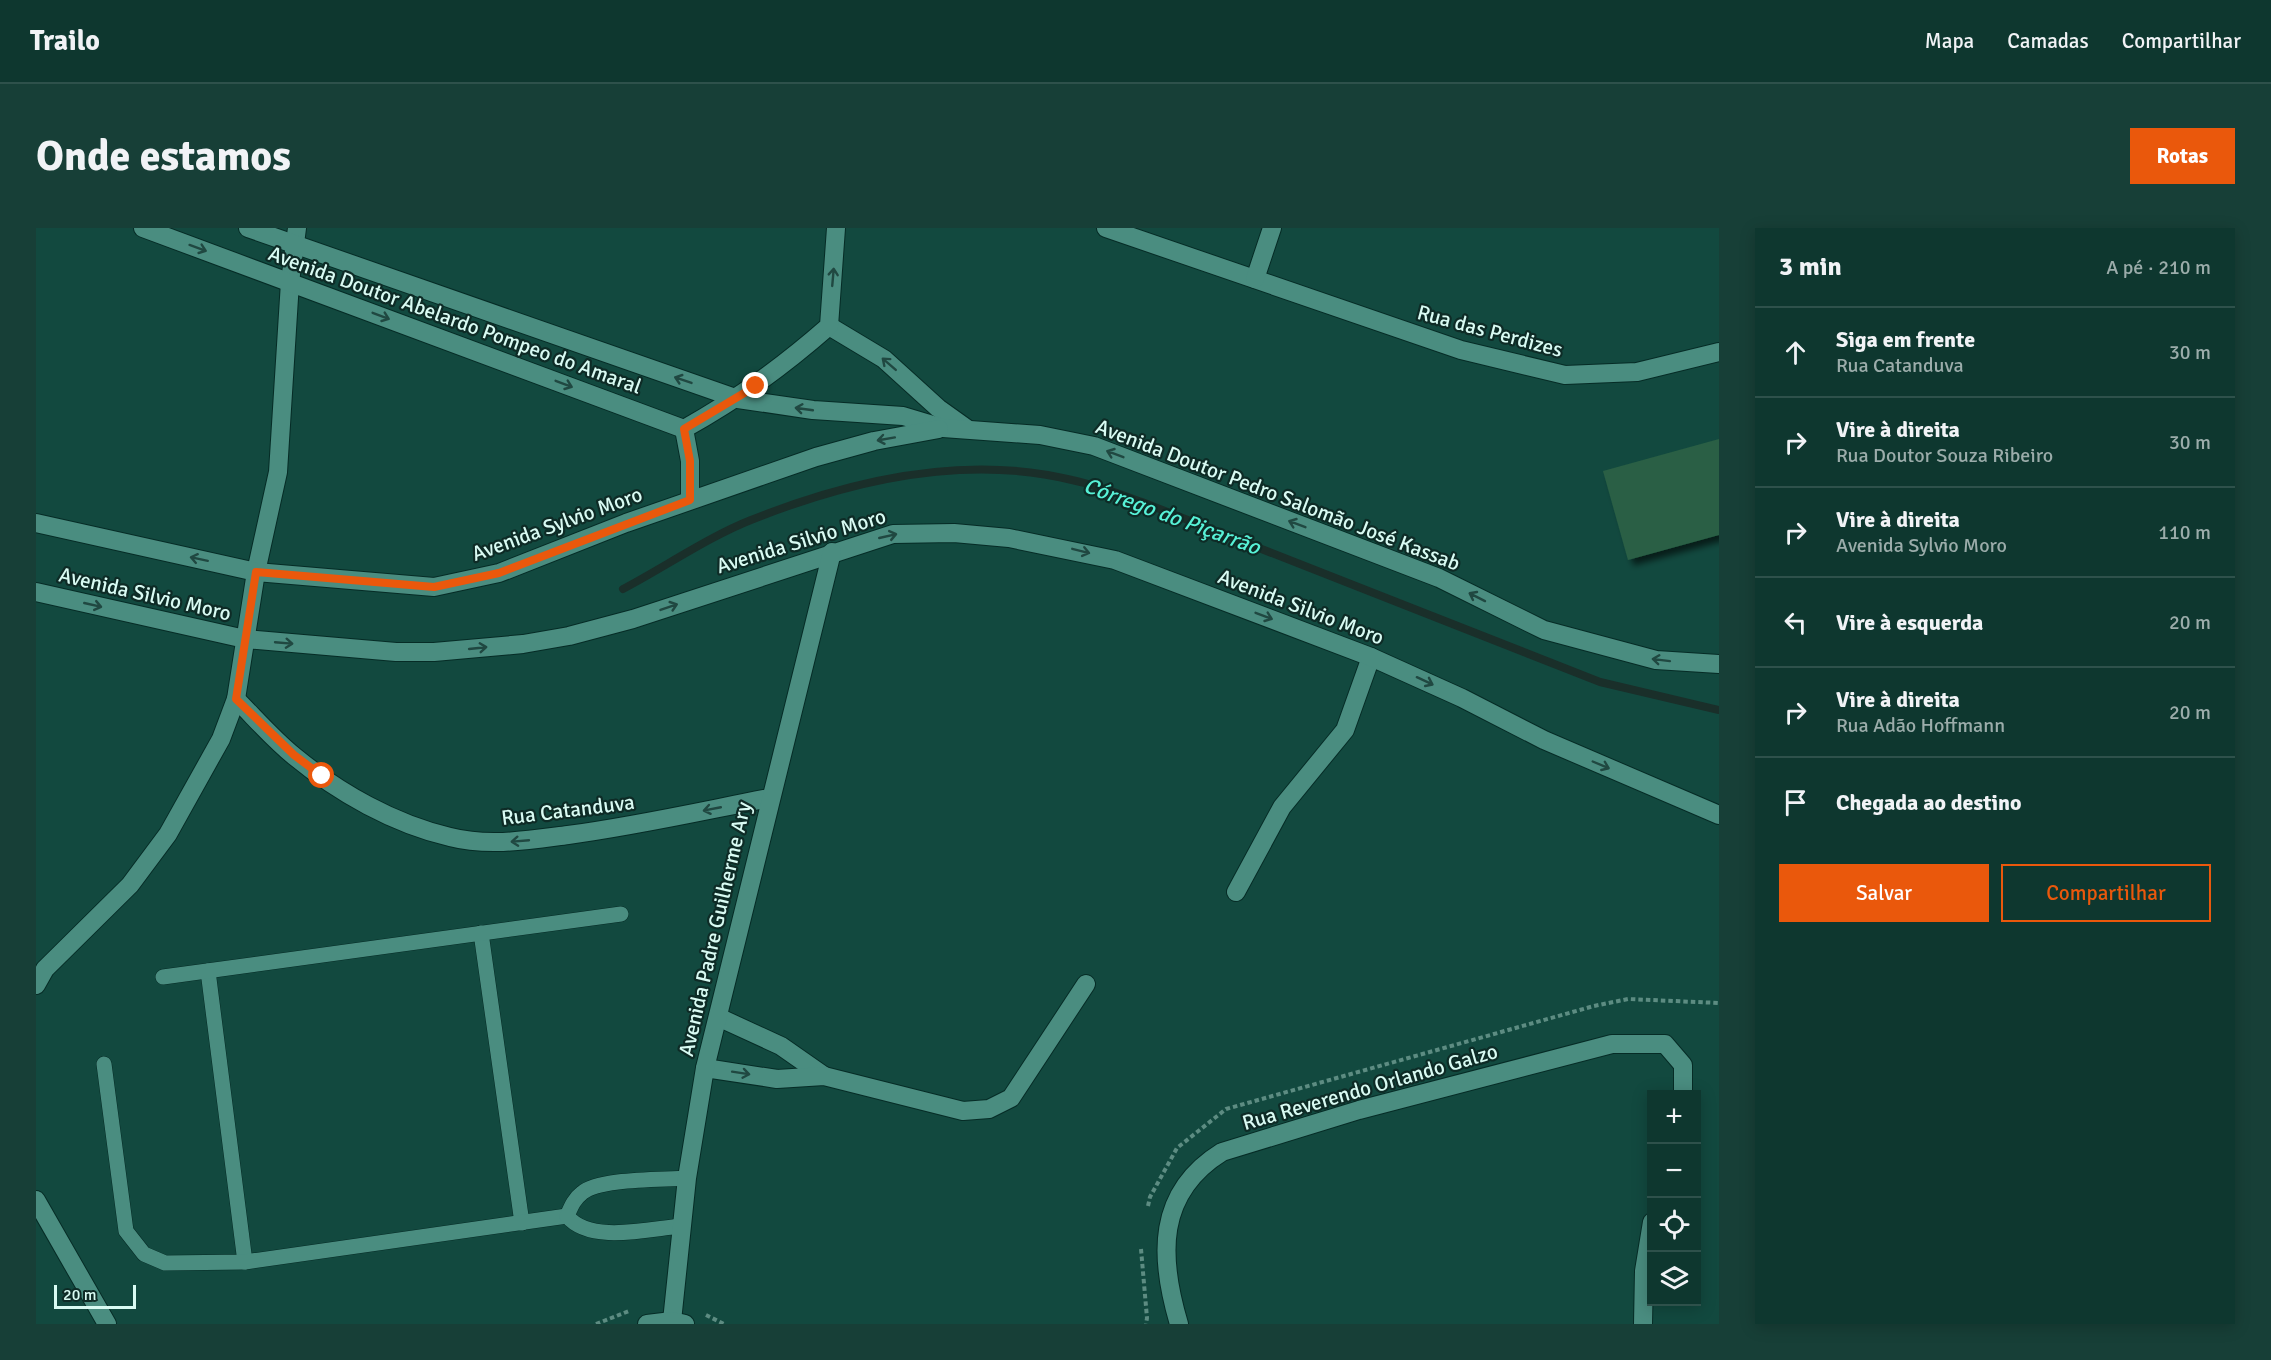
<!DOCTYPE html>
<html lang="pt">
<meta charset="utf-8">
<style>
:root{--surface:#0e372f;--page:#173f37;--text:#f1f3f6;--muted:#9bacaa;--line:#2e514b;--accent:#ea580c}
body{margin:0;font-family:Signika,sans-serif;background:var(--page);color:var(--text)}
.controls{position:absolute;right:18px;bottom:18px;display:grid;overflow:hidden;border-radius:0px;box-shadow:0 3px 15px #0003}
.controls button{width:54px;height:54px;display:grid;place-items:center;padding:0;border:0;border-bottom:2px solid var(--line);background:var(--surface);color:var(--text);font:30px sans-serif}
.scale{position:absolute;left:18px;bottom:15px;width:82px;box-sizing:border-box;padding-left:6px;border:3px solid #d9fbf3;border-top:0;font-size:16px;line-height:21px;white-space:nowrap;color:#d9fbf3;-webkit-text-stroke:4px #0e2b26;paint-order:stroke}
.stop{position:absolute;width:18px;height:18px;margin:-14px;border:4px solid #ea580c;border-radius:50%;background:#fff}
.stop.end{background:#ea580c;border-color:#fff;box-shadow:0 2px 6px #0008}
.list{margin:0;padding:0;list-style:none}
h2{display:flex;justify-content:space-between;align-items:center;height:78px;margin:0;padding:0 24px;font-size:26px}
h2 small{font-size:20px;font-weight:400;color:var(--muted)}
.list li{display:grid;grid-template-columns:39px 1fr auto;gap:18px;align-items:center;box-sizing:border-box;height:90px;padding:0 24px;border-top:2px solid var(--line)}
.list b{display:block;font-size:22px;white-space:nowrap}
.list p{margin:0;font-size:20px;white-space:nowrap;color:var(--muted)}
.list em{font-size:20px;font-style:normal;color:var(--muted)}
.actions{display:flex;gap:12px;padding:18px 24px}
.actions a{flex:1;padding:14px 0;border:2px solid var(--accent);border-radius:0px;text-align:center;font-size:21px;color:var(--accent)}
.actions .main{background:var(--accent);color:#fff}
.icon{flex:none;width:33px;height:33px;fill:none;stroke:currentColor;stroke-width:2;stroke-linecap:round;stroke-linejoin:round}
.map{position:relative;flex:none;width:1683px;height:1096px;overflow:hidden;border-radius:0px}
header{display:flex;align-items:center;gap:36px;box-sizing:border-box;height:84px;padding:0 30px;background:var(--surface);border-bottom:2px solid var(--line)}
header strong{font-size:28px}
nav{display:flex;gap:33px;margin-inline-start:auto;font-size:21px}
.intro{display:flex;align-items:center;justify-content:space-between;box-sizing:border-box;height:144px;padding:0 36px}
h1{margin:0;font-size:42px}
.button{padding:15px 27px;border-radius:0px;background:var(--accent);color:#fff;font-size:21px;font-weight:700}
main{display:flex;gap:36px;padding:0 36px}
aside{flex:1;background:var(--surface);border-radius:0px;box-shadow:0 3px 15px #0003}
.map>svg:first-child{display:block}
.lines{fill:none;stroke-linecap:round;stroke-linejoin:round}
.stream{stroke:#1a2f2a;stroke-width:8}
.building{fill:#2a5f44;filter:url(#shadow)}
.lane-casing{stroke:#062c26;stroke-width:16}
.street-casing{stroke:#062c26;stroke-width:20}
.secondary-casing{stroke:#062c26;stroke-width:20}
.path{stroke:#5d8c82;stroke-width:4;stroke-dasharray:4.5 3;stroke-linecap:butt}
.lane{stroke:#4a8d80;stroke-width:15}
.street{stroke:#4a8d80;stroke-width:18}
.secondary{stroke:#4a8d80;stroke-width:18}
.oneway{stroke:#204841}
.route{stroke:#ea580c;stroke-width:8}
.labels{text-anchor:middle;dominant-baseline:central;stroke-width:4.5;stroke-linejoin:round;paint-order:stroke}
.street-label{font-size:21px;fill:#d9fbf3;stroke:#0e2b26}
.water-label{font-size:22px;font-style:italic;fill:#57f2d7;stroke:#0e2b26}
</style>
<header>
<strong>Trailo</strong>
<nav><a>Mapa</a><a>Camadas</a><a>Compartilhar</a></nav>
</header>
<div class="intro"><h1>Onde estamos</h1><a class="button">Rotas</a></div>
<main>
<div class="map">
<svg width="1683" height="1096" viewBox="0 0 1683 1096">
<defs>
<filter id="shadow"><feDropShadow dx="5.5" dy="5.5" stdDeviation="3" flood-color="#0009"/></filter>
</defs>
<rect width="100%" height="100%" fill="#12493f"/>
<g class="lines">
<!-- stream -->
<path class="stream" d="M587,361C627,340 674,308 715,292C815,252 930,226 1036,252C1060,257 1083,266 1106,274L1564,454L1683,482"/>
</g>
<!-- building -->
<polygon class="building" points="1683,211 1683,307 1592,332 1567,243"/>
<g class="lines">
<!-- lane casing -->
<g class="lane-casing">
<g id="lane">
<polyline points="445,705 486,995"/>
<polyline points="172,743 209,1034"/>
<polyline points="127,749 585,686"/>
<polyline points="68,836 90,1003 108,1026 129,1035 209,1034 531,988"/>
<path d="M531,988C535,979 538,971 546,965C563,950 626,952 651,950"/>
<path d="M531,988C554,1016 612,1001 645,998"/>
</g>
</g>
<!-- street casing -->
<g class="street-casing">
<g id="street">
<polyline points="1070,0 1425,122 1529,147 1601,144 1683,124"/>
<polyline points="1219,51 1236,0"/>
<polyline points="793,98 848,131 902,180 930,200"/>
<path d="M648,201C703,170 745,140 793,98L800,0"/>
<path d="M200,471C219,490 237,511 258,528C303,565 358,596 414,609C453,619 493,612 532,607C600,598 666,583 733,570"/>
<polyline points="1200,664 1246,579 1309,502 1335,429"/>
<polyline points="0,757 9,741 94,657 132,606 185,511 200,471 220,344 242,244 254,54 261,0"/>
<polyline points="682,789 745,818 788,848"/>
<polyline points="669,840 741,851 788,848 927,883 953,881 975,870 1050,756"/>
<polyline points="0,972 71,1096"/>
<path d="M1143,1096C1123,1029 1120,965 1186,924L1323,882L1576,816H1629L1647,837V866"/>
<polyline points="1607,1096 1608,1043 1616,994"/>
</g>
</g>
<!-- secondary casing -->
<g class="secondary-casing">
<g id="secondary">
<polyline points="107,0 648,201 654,233 654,272"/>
<polyline points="212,0 702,171 777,182 867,188 907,200 1004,207 1058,218 1403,350 1508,402 1620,432 1683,436"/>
<polyline points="0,295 220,344 398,359 463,345 590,295 780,229 838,213 903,201"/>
<polyline points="0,364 209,411 360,424 398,424 487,416 533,408 597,391 857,306 918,305 973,310 1079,332 1335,429 1426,470 1508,512 1683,587"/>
<polyline points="636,1093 651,950 669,840 796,324"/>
<polyline points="611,1096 636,1093 649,1096"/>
</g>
</g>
<!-- path -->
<g class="path">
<polyline points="1112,978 1114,969 1141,920 1190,881 1558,778 1592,771 1683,775"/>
<polyline points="1105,1021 1111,1090 1110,1096"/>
<polyline points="670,1087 688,1096"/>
<polyline points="560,1096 593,1083"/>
</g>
<!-- lane -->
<use href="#lane" class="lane"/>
<!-- street -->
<use href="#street" class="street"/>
<!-- secondary -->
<use href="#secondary" class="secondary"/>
</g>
<!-- one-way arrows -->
<defs><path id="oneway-shaft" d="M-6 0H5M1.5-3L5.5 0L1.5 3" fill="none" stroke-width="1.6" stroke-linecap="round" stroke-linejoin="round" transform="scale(1.5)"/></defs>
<g class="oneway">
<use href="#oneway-shaft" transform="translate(162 20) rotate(20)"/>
<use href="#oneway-shaft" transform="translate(797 49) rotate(-85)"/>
<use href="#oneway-shaft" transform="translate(345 88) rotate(21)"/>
<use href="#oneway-shaft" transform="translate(853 136) rotate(-139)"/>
<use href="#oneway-shaft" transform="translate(647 152) rotate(-161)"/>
<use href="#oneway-shaft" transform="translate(528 156) rotate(21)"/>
<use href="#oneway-shaft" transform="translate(768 181) rotate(-172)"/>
<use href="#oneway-shaft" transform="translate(850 211) rotate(170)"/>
<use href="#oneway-shaft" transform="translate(1079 226) rotate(-159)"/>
<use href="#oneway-shaft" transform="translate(1261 296) rotate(-159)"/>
<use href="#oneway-shaft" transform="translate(852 308) rotate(-13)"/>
<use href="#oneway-shaft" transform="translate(1045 323) rotate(14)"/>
<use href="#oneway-shaft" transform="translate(163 331) rotate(-168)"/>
<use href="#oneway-shaft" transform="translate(1441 369) rotate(-153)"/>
<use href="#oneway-shaft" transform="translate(57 377) rotate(13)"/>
<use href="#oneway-shaft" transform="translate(633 379) rotate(-19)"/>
<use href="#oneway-shaft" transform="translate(1228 388) rotate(21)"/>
<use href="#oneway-shaft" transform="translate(248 415) rotate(5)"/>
<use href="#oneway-shaft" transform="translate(442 420) rotate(-6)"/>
<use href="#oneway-shaft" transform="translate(1625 432) rotate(-173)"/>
<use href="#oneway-shaft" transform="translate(1389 453) rotate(25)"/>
<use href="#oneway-shaft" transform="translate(1565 537) rotate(23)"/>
<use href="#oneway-shaft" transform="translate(676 581) rotate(169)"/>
<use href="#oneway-shaft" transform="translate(484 613) rotate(175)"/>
<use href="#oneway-shaft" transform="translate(705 845) rotate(9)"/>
</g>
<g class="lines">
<!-- route -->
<polyline class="route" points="286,548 258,527 200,471 220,344 398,359 463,345 654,272 654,233 648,201 720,158"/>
</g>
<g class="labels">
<!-- street labels -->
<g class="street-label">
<text transform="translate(419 92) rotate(20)">Avenida Doutor Abelardo Pompeo do Amaral</text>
<text transform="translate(1454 103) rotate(15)">Rua das Perdizes</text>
<text transform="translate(1242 267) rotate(21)">Avenida Doutor Pedro Salomão José Kassab</text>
<text transform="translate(521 296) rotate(-20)">Avenida Sylvio Moro</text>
<text transform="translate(765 313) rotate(-17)">Avenida Silvio Moro</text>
<text transform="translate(109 366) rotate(13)">Avenida Silvio Moro</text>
<text transform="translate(1265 379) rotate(21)">Avenida Silvio Moro</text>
<text transform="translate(532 582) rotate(-7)">Rua Catanduva</text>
<text transform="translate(679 701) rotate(-77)">Avenida Padre Guilherme Ary</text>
<text transform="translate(1334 859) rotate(-16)">Rua Reverendo Orlando Galzo</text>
</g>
<!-- water labels -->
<g class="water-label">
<text transform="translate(1136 288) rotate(20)">Córrego do Piçarrão</text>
</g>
</g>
</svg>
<div class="controls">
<button>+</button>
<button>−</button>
<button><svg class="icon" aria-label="locate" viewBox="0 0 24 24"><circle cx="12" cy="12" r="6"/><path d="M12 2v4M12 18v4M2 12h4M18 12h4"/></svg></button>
<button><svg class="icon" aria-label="layers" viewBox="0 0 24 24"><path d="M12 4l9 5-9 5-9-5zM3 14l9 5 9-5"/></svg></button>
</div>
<div class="scale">20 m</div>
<div class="stop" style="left:286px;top:548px"></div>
<div class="stop end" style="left:720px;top:158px"></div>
</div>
<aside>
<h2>3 min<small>A pé · 210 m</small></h2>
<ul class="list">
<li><svg class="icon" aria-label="ahead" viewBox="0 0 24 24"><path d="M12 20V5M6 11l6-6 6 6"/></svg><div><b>Siga em frente</b><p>Rua Catanduva</p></div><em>30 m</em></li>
<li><svg class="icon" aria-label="right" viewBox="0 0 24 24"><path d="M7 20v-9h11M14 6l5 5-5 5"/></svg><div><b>Vire à direita</b><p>Rua Doutor Souza Ribeiro</p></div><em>30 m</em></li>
<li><svg class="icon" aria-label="right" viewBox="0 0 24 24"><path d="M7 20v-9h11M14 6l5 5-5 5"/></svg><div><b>Vire à direita</b><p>Avenida Sylvio Moro</p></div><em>110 m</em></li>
<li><svg class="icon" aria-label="left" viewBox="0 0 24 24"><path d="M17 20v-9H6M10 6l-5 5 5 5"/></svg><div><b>Vire à esquerda</b></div><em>20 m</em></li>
<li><svg class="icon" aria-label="right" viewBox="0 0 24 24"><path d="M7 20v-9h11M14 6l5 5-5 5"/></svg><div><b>Vire à direita</b><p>Rua Adão Hoffmann</p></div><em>20 m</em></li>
<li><svg class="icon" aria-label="arrive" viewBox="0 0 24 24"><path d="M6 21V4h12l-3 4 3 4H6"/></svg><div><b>Chegada ao destino</b></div></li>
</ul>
<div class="actions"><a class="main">Salvar</a><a>Compartilhar</a></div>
</aside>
</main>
